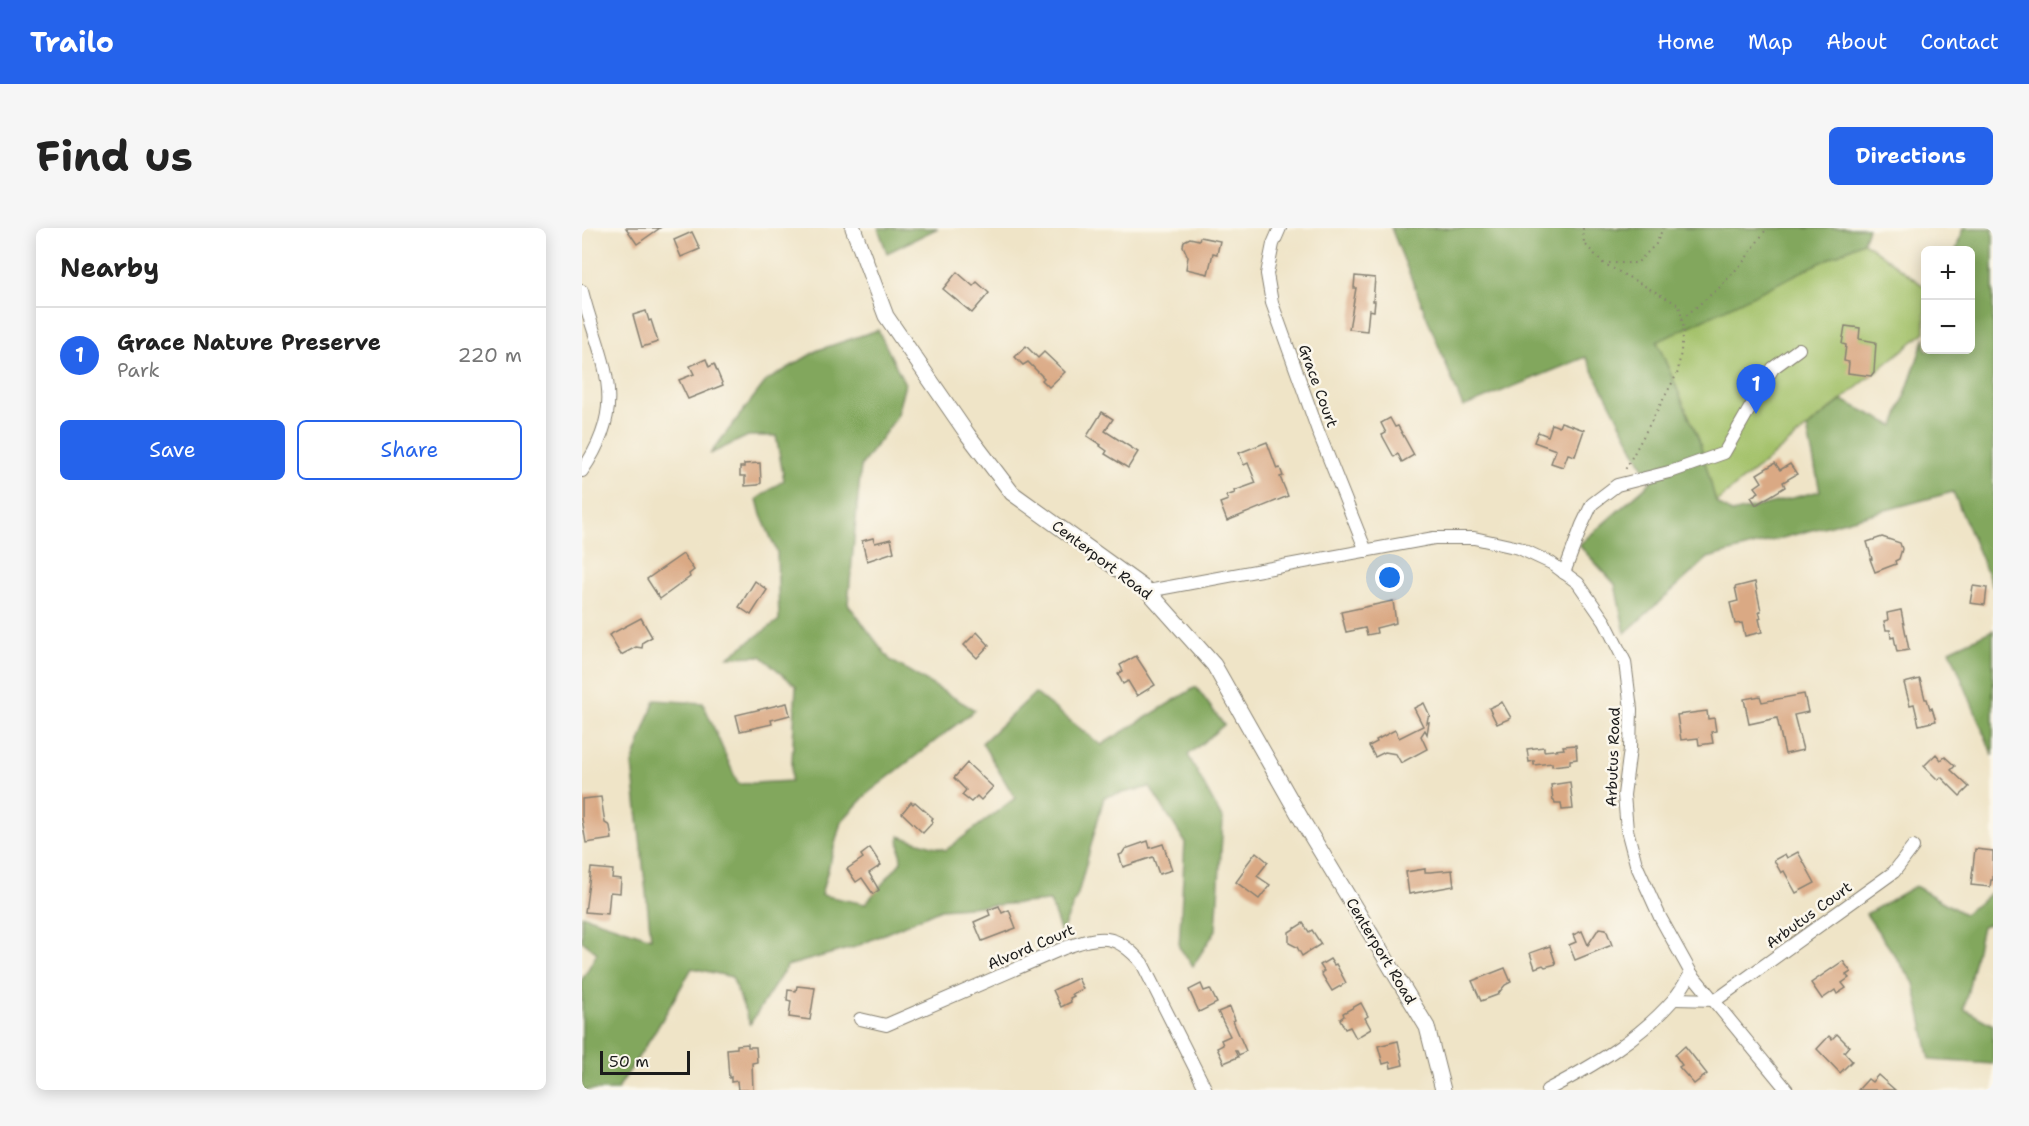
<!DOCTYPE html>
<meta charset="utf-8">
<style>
:root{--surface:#fff;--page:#f6f6f6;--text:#222;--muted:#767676;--line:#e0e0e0;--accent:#2563eb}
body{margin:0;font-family:"Shantell Sans",sans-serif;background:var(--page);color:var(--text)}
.controls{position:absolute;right:18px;top:18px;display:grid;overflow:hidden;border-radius:9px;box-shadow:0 3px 15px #0003}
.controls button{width:54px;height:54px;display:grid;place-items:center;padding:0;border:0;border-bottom:2px solid var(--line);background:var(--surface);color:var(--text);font:30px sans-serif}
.scale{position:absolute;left:18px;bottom:15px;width:90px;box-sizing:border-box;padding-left:6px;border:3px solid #1c1c1c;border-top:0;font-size:16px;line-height:21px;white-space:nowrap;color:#1c1c1c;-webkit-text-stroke:4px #fbf7ec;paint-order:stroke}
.you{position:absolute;left:808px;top:350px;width:21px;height:21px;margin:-15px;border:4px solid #fff;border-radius:50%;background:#1a73e8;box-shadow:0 0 0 9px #1a73e833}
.badge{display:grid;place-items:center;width:39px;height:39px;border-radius:50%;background:var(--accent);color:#fff;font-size:20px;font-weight:700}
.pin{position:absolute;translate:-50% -50px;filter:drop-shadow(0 2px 3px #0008)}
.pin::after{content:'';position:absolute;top:32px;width:21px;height:18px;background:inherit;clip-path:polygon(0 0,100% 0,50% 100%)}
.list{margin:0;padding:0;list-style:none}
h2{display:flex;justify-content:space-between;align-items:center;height:78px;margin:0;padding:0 24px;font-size:26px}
h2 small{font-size:20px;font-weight:400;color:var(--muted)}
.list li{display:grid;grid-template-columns:39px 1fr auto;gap:18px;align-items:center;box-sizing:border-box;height:96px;padding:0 24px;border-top:2px solid var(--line)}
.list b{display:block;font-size:22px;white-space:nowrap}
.list p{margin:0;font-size:20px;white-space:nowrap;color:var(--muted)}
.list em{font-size:20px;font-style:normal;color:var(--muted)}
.actions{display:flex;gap:12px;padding:18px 24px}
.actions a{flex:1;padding:14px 0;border:2px solid var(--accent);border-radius:9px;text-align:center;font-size:21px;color:var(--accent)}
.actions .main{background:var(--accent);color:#fff}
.map{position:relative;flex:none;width:1411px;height:862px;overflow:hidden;border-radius:9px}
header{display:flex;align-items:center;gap:36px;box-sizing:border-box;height:84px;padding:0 30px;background:var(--accent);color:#fff}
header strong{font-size:28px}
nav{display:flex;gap:33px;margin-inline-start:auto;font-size:21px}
.intro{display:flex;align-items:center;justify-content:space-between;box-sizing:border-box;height:144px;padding:0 36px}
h1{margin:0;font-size:42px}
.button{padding:15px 27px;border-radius:9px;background:var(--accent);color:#fff;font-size:21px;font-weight:700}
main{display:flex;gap:36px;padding:0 36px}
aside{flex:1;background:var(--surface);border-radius:9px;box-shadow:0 3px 15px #0003}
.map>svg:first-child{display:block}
.green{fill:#a3c169;stroke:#606e42;stroke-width:1.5}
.forest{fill:#82a75d;stroke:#4f623c;stroke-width:1.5}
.building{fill:#daa984}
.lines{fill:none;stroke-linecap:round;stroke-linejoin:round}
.minor-casing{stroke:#868072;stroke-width:14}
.major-casing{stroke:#868072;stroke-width:17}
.path{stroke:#868072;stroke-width:2;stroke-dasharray:1.5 4.5;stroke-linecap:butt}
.minor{stroke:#fff;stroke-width:12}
.major{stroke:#fff;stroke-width:15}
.labels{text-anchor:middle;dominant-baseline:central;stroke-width:5;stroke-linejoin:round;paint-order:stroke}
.street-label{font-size:15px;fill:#1c1c1c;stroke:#fbf7ec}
</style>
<header>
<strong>Trailo</strong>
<nav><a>Home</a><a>Map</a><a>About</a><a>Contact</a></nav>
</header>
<div class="intro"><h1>Find us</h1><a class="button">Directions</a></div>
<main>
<aside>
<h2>Nearby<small></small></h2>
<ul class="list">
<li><span class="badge">1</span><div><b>Grace Nature Preserve</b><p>Park</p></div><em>220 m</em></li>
</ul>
<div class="actions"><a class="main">Save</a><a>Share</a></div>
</aside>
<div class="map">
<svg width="1411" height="862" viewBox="0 0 1411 862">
<rect width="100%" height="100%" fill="#fbf7ec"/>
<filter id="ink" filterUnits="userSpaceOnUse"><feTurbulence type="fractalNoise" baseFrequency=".0167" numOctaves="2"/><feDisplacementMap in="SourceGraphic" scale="12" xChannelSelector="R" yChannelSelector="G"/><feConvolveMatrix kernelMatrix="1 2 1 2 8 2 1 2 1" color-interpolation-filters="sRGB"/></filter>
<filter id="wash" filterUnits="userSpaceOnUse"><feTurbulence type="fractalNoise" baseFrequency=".008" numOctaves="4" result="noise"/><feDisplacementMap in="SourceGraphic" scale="24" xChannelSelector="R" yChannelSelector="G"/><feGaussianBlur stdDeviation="1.35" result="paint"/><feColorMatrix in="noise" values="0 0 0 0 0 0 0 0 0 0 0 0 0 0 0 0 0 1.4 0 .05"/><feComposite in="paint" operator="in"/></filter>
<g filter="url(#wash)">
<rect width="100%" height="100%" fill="#efe4c7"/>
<!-- green -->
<polygon class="green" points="1026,0 1263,0 1343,59 1343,104 1033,356 997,317 1117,212"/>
<!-- forest -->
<g class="forest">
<polygon points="296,0 356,0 305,25"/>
<polygon points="809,0 1286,0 1281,14 1075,114 1117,212 1134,274 1150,285 1238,263 1225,200 1260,172 1312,198 1343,109 1344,122 1388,122 1388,22 1374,22 1381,0 1411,0 1411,359 1371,264 1126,330 1043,405 1033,356 997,317 1069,254 1004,129 881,179"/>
<polygon points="296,102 323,156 314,190 279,238 266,376 308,432 393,482 286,565 259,594 239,667 283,676 319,634 317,608 364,622 433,570 400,515 453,465 519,517 614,459 642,497 606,527 641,592 634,702 611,738 597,719 603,614 568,559 522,569 496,666 479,705 468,673 359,681 273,719 205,738 168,796 150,749 110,740 77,797 35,862 0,862 0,752 15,725 0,713 0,687 69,710 50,536 73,472 121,475 156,556 209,553 214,458 179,428 146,429 197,392 195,324 179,287 175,271 202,252 194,208 166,208 128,226 184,153 236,122"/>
<polygon points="1411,402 1411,528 1368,422"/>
<polygon points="1333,658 1382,686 1411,664 1411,695 1400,698 1382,781 1411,797 1411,836 1348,832 1332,755 1284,686"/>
</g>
<g id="blocks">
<!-- building -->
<g class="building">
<polygon points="44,0 78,0 55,16"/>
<polygon points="110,4 118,21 99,29 92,12"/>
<polygon points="618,9 638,13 635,26 631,25 626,46 604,41 606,29 601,18 602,13 608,10 617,12"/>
<polygon points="375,44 391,58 395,54 407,65 390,85 361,61"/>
<polygon points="773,48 793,50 791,73 793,73 792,83 787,82 785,103 767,101 774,60 772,60"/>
<polygon points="64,83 67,93 69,92 76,114 60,119 51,87"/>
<polygon points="1263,98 1278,100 1277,111 1294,114 1292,144 1289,148 1266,145 1267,134 1262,133 1264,117 1260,116"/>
<polygon points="444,118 456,130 462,124 483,144 467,159 460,152 462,150 446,134 441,137 433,129"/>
<polygon points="124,131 127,139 132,136 141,157 106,171 97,152 112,146 108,138"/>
<polygon points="520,184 531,191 523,203 556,224 546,240 523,226 525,223 518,218 519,217 505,208"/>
<polygon points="808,190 813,199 816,198 832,227 820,234 816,226 812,229 800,207 804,205 799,195"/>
<polygon points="979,194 1002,202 993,228 986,226 981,239 969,235 974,222 952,214 956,204 966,208 970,196 977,199"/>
<polygon points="685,214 695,241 698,240 701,248 698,249 706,268 645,293 638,275 646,272 644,268 653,265 652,263 674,255 666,235 662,237 657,225"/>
<polygon points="178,235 179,255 176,257 163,258 163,248 158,248 158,239 162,239 162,236"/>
<polygon points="1193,235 1198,242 1208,236 1215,246 1201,254 1203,259 1174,277 1169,269 1177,264 1173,259 1180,254 1175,246"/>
<polygon points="1300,309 1318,315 1320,321 1317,331 1313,333 1314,336 1293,344 1288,331 1290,331 1285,314"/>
<polygon points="291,310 293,315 309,311 312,324 285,333 280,313"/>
<polygon points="101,326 112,342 107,346 108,349 78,371 65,351"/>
<polygon points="173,353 185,362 169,387 157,379"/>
<polygon points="1173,354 1179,383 1177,384 1179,390 1177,391 1180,404 1163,408 1160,395 1153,396 1148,375 1156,373 1153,359"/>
<polygon points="1391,358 1405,360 1403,377 1388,375"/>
<polygon points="811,373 814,395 794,400 795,405 785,407 783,400 764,404 759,384"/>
<polygon points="1319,382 1327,422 1315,424 1312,409 1309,410 1308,402 1304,402 1302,393 1306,392 1305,385"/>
<polygon points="59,390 70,409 61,414 60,420 54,419 39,427 27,407"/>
<polygon points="395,404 407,417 395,430 382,417"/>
<polygon points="554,428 573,457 555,468 546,453 541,456 536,446 541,443 538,437"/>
<polygon points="1338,451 1343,471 1345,471 1348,481 1350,480 1354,493 1337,497 1332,476 1328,477 1322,455"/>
<polygon points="1222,466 1226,484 1212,487 1221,522 1203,526 1195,490 1167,496 1162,471 1178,468 1180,474"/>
<polygon points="920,474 929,490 915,496 907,480"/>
<polygon points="205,475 208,487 189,492 190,496 158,503 154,487"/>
<polygon points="842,475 848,488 846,489 845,495 847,494 845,506 843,502 839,508 845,521 819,535 814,526 803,524 793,529 787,518 795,514 794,512 813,502 817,510 841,498 832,480"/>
<polygon points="1125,483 1126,491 1132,490 1134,503 1129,504 1131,515 1117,517 1116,510 1099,512 1095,487"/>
<polygon points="994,517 995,531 988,532 988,536 970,538 970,535 952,537 952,533 947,534 945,521 962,519 962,523 982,521 981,518"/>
<polygon points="1354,526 1359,532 1363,529 1373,538 1369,542 1387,559 1378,568 1359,549 1356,552 1342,538"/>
<polygon points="385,535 411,559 399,572 395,568 389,574 380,567 384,562 372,550"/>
<polygon points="988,554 991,581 980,582 979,575 973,575 972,572 971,572 969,557"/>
<polygon points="19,569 23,595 28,598 30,611 4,615 0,591 0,571"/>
<polygon points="329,574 331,576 333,574 351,590 349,592 351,594 341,605 320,585"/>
<polygon points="566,613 568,620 581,616 590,642 577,646 571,629 541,639 537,627 540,626 543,621"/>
<polygon points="288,620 299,637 287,645 297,662 291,666 280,650 274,654 265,641 281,630 279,627"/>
<polygon points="1393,621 1411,623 1411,652 1409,652 1408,659 1389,657"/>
<polygon points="674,624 686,634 675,648 688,657 677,671 654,654 662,643 662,640"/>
<polygon points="1216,624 1233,655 1214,665 1202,643 1199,645 1192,632 1203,626 1205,630"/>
<polygon points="9,640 31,642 30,650 39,651 38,665 28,664 26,686 3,684"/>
<polygon points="843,641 843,644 848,644 870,642 872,658 827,666 824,644"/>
<polygon points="417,678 420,685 427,682 434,700 400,713 392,694 408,687 406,682"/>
<polygon points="721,695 727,704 730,702 739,716 720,728 715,719 707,715 707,704"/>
<polygon points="1017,700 1024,701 1030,717 993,732 987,717 994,714 991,707 1000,703 1006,717"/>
<polygon points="968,718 974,736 963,739 961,737 953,740 948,725"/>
<polygon points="748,731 752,737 754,736 764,755 750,763 739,745 742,743 738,737"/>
<polygon points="1261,733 1269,744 1264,747 1267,750 1260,755 1264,760 1255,766 1253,762 1240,771 1229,755"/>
<polygon points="923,740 929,754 923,757 915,767 899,773 890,753"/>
<polygon points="496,750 501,761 490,766 492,768 488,770 489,774 479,779 471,762"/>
<polygon points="619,756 622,763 628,761 635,775 617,784 607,762"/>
<polygon points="215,758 233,760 228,792 207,789 209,773 205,772 206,762 214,763"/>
<polygon points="779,775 786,788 783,790 789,801 774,810 768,799 763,801 758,791 762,788 761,785"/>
<polygon points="648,779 653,792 651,793 664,823 657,827 655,823 653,823 656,829 642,835 635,820 641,817 639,812 648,808 636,784"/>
<polygon points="1255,806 1267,818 1262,824 1270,833 1258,845 1235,821 1247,808 1250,811"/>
<polygon points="816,813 821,837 809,840 808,834 801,836 796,818"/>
<polygon points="166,816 166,819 174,819 175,834 170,835 171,862 156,862 155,853 149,854 149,849 147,850 145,821 155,820 155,817"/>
<polygon points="1103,818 1125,846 1112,856 1097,839 1100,837 1093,827"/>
<polygon points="1296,847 1313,862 1276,862 1286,851 1290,854"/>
</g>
</g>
</g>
<g filter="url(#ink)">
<use href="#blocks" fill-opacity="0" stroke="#868072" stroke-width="1.5"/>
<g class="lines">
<!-- minor casing -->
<g class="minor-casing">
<g id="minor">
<polyline points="698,0 691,16 685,46 690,75 736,203 784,323"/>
<path d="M0,63C18,134 49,173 0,243"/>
<polyline points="982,345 1000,297 1010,276 1035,257 1091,243 1142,225 1191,140 1217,121"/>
<polyline points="566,363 852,310 892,310 937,320 969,335 996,355 1023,394 1043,434 1049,481 1048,521 1042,567 1045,602 1054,636 1078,689 1109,745 1205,862"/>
<polyline points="1093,771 1134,772 1312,644 1331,619"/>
<path d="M278,791L304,797L482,720C519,707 533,704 560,735L624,862"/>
<path d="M965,862C1011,838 1057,811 1091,772C1098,764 1104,754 1109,745"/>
</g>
</g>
<!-- major casing -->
<g class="major-casing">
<polyline id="major" points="271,0 304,88 386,207 430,265 566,363 632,437 721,594 845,799 861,862"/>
</g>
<!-- path -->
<g class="path">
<polyline points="1001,0 1002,15 1021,35 1097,77 1102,101 1096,144 1043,242"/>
<polyline points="1021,35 1055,35 1074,16 1081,0"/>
<polyline points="1100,91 1138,59 1162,33 1185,0"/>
</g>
<!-- minor -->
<use href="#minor" class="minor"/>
<!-- major -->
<use href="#major" class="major"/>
</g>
</g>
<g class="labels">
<!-- street labels -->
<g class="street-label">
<text transform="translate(736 158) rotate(70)">Grace Court</text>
<text transform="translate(520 332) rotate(37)">Centerport Road</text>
<text transform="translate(1031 529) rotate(-88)">Arbutus Road</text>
<text transform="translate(1227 687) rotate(-36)">Arbutus Court</text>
<text transform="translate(449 719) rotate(-23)">Alvord Court</text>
<text transform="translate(799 723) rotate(59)">Centerport Road</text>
</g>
</g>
</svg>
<div class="controls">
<button>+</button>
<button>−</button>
</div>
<div class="scale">50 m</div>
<div class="you"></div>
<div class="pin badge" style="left:1174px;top:186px">1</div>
</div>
</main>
